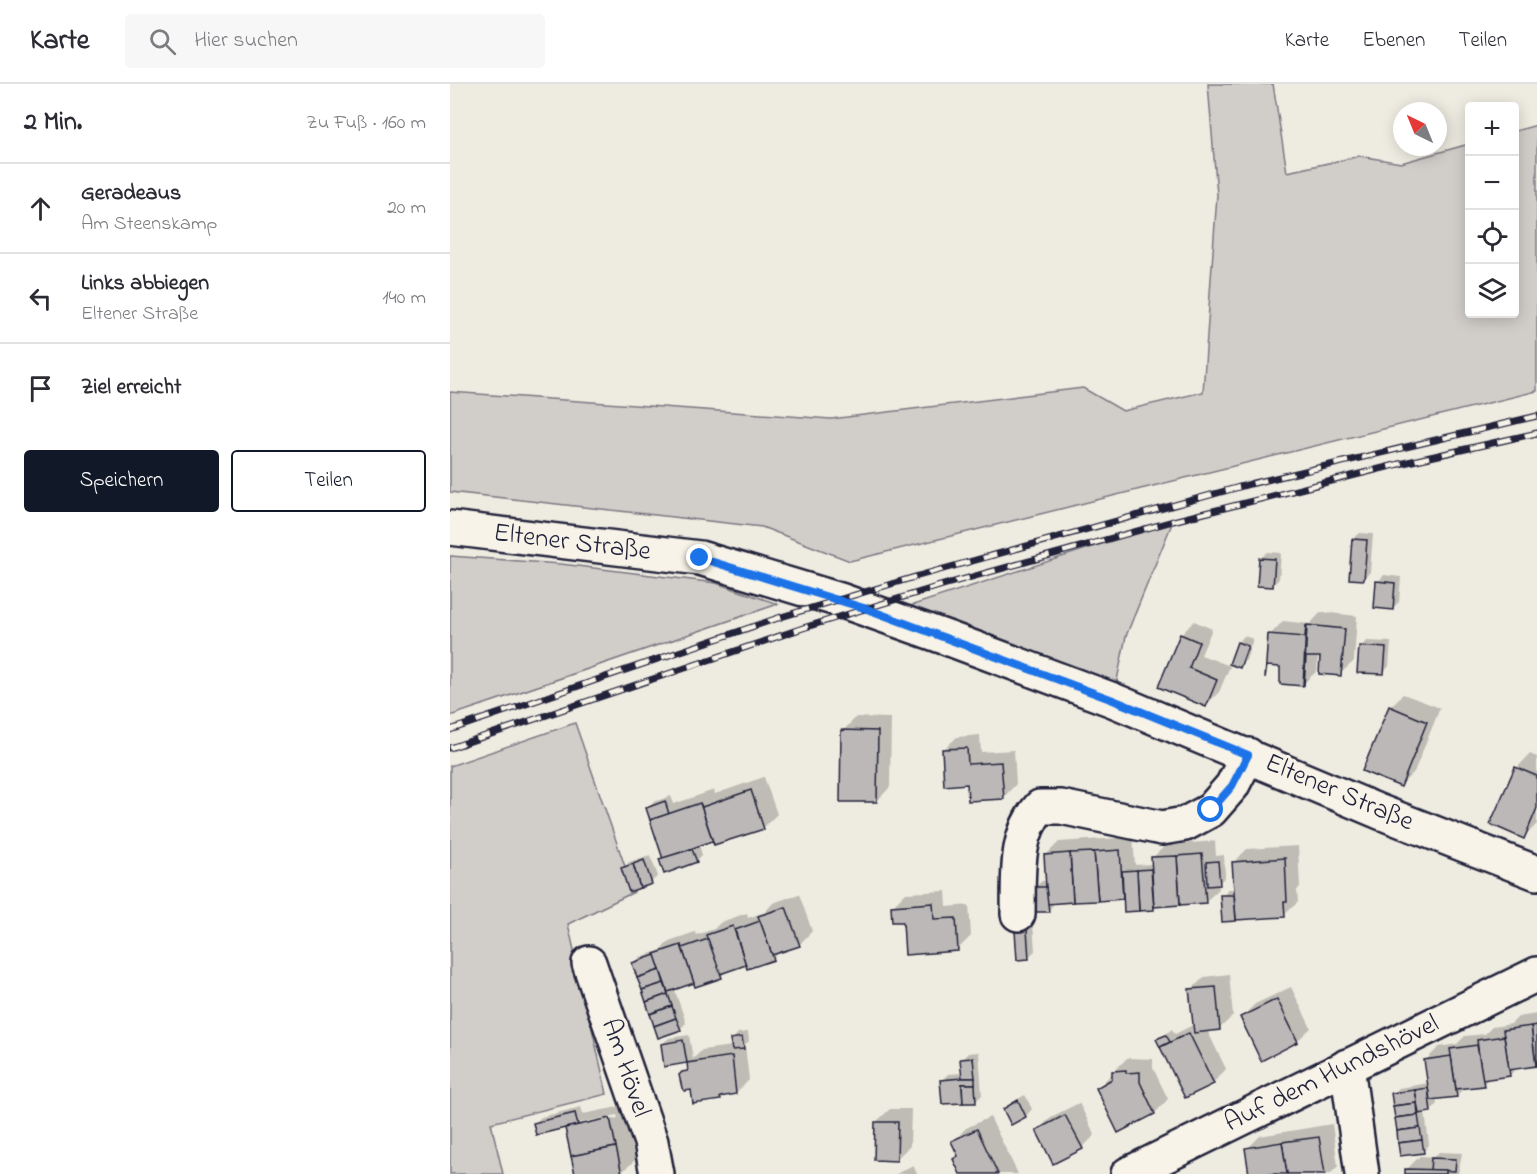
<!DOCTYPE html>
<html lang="de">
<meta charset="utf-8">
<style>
:root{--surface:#fff;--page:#f7f7f7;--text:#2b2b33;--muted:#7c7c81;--line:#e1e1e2;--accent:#111827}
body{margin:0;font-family:"Indie Flower",sans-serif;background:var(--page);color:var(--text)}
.controls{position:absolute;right:18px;top:18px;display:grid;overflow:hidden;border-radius:6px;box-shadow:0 3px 15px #0003}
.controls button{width:54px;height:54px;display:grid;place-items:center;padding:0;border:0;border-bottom:2px solid var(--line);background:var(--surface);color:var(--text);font:30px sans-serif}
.compass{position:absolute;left:943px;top:18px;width:54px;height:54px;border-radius:50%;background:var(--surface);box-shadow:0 3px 15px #0003;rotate:317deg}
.stop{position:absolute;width:18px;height:18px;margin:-14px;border:4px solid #1a73e8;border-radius:50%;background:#fff}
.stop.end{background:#1a73e8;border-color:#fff;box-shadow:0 2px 6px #0008}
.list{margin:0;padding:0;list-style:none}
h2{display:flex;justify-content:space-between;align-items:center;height:78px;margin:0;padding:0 24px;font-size:26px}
h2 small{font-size:20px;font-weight:400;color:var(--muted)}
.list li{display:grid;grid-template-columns:39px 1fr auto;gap:18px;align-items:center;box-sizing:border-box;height:90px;padding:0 24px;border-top:2px solid var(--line)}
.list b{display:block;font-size:22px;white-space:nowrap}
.list p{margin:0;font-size:20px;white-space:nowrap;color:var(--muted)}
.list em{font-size:20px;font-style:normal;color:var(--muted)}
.actions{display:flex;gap:12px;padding:18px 24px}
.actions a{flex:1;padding:14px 0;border:2px solid var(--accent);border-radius:6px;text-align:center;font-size:21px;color:var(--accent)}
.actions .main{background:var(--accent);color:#fff}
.icon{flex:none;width:33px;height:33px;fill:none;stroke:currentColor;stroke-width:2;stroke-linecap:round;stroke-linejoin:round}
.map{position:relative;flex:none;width:1087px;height:1090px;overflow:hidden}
header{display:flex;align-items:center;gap:36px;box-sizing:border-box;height:84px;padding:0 30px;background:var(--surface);border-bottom:2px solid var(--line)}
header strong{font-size:28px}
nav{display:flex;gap:33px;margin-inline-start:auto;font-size:21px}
.search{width:420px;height:54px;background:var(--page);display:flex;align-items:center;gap:15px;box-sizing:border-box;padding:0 21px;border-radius:6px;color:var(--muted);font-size:22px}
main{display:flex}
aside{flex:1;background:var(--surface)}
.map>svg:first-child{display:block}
.green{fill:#d1cdc9;stroke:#7a7882;stroke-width:1.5}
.shadow{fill:#0003;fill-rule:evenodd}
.building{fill:#bbb8b7;stroke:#22223b;stroke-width:1.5}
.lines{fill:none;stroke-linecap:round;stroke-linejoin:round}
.minor-casing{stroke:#22223b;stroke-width:38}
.major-casing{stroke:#22223b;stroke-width:38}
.minor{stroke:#f7f3e8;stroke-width:33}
.major{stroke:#f7f3e8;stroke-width:33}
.rail-casing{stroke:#22223b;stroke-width:7}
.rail{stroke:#f7f3e8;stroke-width:4.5;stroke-dasharray:14;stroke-linecap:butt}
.route{stroke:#1a73e8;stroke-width:8}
.labels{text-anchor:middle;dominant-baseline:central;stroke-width:6;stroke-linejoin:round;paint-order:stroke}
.street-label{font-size:27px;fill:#22223b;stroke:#f7f3e8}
</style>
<header>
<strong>Karte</strong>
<div class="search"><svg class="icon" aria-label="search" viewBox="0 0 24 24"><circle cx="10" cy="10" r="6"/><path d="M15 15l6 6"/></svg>Hier suchen</div>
<nav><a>Karte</a><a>Ebenen</a><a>Teilen</a></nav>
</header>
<main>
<aside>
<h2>2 Min.<small>Zu Fuß · 160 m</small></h2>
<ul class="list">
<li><svg class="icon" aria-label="ahead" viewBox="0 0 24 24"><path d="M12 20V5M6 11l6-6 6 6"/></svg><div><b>Geradeaus</b><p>Am Steenskamp</p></div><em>20 m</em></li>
<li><svg class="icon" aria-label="left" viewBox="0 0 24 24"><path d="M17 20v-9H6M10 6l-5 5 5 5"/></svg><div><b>Links abbiegen</b><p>Eltener Straße</p></div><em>140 m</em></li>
<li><svg class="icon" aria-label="arrive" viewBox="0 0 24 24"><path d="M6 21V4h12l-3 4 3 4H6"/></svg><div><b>Ziel erreicht</b></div></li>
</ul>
<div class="actions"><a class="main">Speichern</a><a>Teilen</a></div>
</aside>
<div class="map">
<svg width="1087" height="1090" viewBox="0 0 1087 1090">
<rect width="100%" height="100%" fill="#eeebe1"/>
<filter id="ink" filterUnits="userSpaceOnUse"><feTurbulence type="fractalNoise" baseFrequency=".0167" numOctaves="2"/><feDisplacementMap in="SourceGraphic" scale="12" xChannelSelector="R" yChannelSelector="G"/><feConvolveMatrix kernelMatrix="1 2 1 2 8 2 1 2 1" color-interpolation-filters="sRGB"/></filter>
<g filter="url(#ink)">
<!-- green -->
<g class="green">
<polygon points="758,0 823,0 837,88 910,72 951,79 1019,60 1020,230 1064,230 1065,47 1087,41 1087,307 400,477 312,443 0,408 0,308 381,335 633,304 673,327 753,308 767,111"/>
<polygon points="723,437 676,552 663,616 432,531"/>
<polygon points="0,472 111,480 266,499 328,520 0,632"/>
<polygon points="125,639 184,808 118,840 157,1010 41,1039 53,1090 0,1090 0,682"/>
</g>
<!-- shadow -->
<g class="shadow">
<polygon points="910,449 923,450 920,488 914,494 903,455"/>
<polygon points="817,468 831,469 829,495 822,502 811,474"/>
<polygon points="934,491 951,493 949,518 943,524 928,498"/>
<polygon points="871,528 907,532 904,577 890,590 872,572 868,572 867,587 853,600 832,598 832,581 820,551 833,537 860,540"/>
<polygon points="744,537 762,545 751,571 780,582 769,608 756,621 710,602 731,551"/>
<polygon points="794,552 803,555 796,576 790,582 788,558"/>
<polygon points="917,557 941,558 939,582 933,589 910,563"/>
<polygon points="953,610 990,624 964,688 951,701 940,623"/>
<polygon points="406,633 441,634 440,703 427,717 393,647"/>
<polygon points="530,651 531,668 564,666 566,700 553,714 518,698 493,666 507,653"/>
<polygon points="1080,670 1087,673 1087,740 1074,753 1067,684"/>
<polygon points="314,693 327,730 314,743 264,759 263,755 249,760 252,771 246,777 210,776 214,772 198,724 204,718 221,712 224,720 264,706 265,710"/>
<polygon points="683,753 685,781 703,780 702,774 716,761 765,757 766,772 774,771 775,793 768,800 769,805 755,818 707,821 704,825 675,813 605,818 599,826 585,803 592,797 597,797 596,771 609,758"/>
<polygon points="848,762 850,803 847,806 848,818 834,831 787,834 785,836 772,812 778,805 785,805 784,778 797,765"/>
<polygon points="200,771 208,792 201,798 173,785 179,778"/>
<polygon points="496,807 497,823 519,821 521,852 507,866 454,836 443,822 456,809"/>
<polygon points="349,810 362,847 349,861 331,867 323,874 297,879 278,885 271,893 244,897 224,904 236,939 230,945 184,880 190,873 211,866 219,857 245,848 246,851 264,845 271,838 297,829 298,834 315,828 323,819"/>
<polygon points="583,840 585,867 578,873 566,848 573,841"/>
<polygon points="779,890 783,932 769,945 757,946 776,985 763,999 736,1012 708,956 722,945 725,950 745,940 741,906 754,893"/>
<polygon points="841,903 861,944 847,957 792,933 805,920"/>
<polygon points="1087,930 1087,981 1067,984 1060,991 1040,994 1033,1000 1015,1003 1007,1011 986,1014 987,1020 981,1027 975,1028 979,1061 973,1068 943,1010 949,1004 979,999 976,976 989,963 1007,960 1015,952 1035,950 1042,943 1061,940 1068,933"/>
<polygon points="298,948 299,957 295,961 299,996 286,1009 273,1011 270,1014 242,1004 233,989 239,983 238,978 216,981 212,960 219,954 239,951 243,975 252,966 282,962 282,956 288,949"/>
<polygon points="529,968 532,1011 526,1017 492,996 498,990 513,989 512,975 518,969"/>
<polygon points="677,974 703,975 703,984 718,1015 705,1029 668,1047 648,1004"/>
<polygon points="575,1011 582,1025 576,1032 561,1039 555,1025 561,1019"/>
<polygon points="629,1019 645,1051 632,1064 588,1046 601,1033"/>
<path d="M173,1022L185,1076L171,1089L167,1090H126L116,1043L85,1039L91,1033L131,1023L133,1030ZM167,1031L168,1034L130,1042V1039Z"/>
<polygon points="440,1025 461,1025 460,1062 446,1075 426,1038"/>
<polygon points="540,1033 568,1090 511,1090 504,1075 509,1070 503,1058 516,1044"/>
<polygon points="882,1040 888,1082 880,1090 801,1090 797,1065 810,1052"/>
<polygon points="989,1068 1012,1069 1008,1090 957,1090 957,1085 970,1072 984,1073"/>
<polygon points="463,1081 467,1090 446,1090"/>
</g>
<!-- building -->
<g class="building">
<polygon points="902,455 917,456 914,496 899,495"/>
<polygon points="809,474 825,475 823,503 807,502"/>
<polygon points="926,497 945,499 943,526 924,524"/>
<polygon points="856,541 853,602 830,600 830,583 817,582 815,594 818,550 855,553"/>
<polygon points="857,541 895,545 891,592 869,590 870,573 856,573 854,602"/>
<polygon points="730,550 749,558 739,584 767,596 756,623 708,603"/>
<polygon points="787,558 798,562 790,584 779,580"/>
<polygon points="909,562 936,564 934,590 907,589"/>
<polygon points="939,622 977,638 951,703 912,687"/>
<polygon points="391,646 428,647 427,718 390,718"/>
<polygon points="517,664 518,680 551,678 554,715 518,717 517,700 494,702 492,665"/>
<polygon points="1065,683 1087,692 1087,724 1074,755 1040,740"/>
<polygon points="301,706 314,745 264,761 250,719 252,723"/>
<polygon points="215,717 219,730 200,736 196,724"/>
<polygon points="250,719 264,761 262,757 213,775 200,736"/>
<polygon points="242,765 247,778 214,790 209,775"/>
<polygon points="670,766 673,815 648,817 644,768"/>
<polygon points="644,768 648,817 623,818 620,769"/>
<polygon points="620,769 623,818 597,820 594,771"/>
<polygon points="752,770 756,819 730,821 727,772"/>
<polygon points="727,772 730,821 704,823 701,773"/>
<polygon points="835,774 837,818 834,818 835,833 786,836 782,778"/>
<polygon points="194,776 202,800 190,804 183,780"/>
<polygon points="768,777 770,801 757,802 756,778"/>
<polygon points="183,780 190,804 179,808 171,784"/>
<polygon points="701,785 704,826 689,827 687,786"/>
<polygon points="687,786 689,827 674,828 672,787"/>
<polygon points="584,803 596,803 599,828 585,828"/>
<polygon points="770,811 784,811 786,837 772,838"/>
<polygon points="483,819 484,835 506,834 508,867 455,871 453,838 442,838 441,822"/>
<polygon points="336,823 350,862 322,871 308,832"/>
<polygon points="310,837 324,876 297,885 285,846"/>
<polygon points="283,842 296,881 270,890 256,851"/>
<polygon points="577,846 579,875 567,876 565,847"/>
<polygon points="258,855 272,894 245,903 232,864"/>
<polygon points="231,861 244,899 218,908 204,870"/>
<polygon points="205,871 210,886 187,894 182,879"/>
<polygon points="210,886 214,899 192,906 187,894"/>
<polygon points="214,899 218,910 196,918 192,906"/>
<polygon points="766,903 770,946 744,949 739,905"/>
<polygon points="218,910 222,922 200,930 196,918"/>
<polygon points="827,915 848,958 811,977 790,933"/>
<polygon points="222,922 226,934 204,942 200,930"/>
<polygon points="226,934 231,946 208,954 204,942"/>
<polygon points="1087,941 1087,982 1086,982 1081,942"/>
<polygon points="1081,942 1086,982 1059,986 1053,946"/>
<polygon points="739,949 764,1000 735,1014 710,963"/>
<polygon points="716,951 720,958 710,963 706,955"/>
<polygon points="1054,952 1060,992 1032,996 1027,956"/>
<polygon points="292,953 294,965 282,966 280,955"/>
<polygon points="233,956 237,979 214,983 211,960"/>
<polygon points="1027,961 1034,1002 1006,1005 1000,965"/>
<polygon points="282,972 286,1010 270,1013 271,1016 243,1020 241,1006 235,1007 232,1004 229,991 232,988 238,987 237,979"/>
<polygon points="1001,972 1007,1013 980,1016 974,976"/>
<polygon points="523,974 525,994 512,994 510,975"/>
<polygon points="676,986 676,989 690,988 690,998 705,1030 668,1049 646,1004 662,995 662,987"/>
<polygon points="512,994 525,994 525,1000 512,1000 513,1019 492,1020 490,996"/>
<polygon points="512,1000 525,1000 526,1019 513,1019"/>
<polygon points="978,1004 981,1028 969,1030 965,1006"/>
<polygon points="965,1006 967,1019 943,1022 941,1009"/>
<polygon points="568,1016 576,1033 561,1041 553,1025"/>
<polygon points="967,1019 968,1031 945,1034 943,1022"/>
<polygon points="125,1029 128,1041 86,1051 83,1039"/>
<polygon points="615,1031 633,1065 603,1080 586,1046"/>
<polygon points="968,1031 970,1044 947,1047 945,1034"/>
<polygon points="160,1034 166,1063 121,1072 115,1044"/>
<polygon points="425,1038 448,1038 447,1077 424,1076"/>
<polygon points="970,1044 972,1056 948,1059 947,1047"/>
<polygon points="527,1045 548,1090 510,1090 503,1075 508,1072 501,1057"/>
<polygon points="869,1053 875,1090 837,1090 832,1058"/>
<polygon points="972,1056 974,1069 950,1072 948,1059"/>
<polygon points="832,1058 837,1090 799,1090 795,1064"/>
<polygon points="166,1063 172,1090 125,1090 121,1072"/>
<polygon points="981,1074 1006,1075 1005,1087 980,1086"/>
<polygon points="955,1085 996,1086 996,1090 955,1090"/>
</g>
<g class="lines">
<!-- minor casing -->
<g class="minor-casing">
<g id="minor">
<path d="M568,830C569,794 564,752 590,723H611L712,744L735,740L761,726L782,702L798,671"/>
<polyline points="139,879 201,1058 207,1090"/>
<polyline points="897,982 912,1090"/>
<polyline points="678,1090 1087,890"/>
</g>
</g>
<!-- major casing -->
<g class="major-casing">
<polyline id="major" points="0,444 250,474 390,516 497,554 663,616 930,728 1087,789"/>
</g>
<!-- minor -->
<use href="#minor" class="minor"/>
<!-- major -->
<use href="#major" class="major"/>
<!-- rail casing -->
<g class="rail-casing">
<g id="rail">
<polyline points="0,646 331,533 468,492 800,400 1087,332"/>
<polyline points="0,664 353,544 493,501 723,437 949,380 1087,349"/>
</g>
</g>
<!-- rail -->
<use href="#rail" class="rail"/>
</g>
</g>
<g class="lines" filter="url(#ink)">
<!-- route -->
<polyline class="route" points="250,474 417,525 663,616 798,671 782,702 761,726"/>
</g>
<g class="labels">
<!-- street labels -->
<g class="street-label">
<text transform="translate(122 459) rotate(7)">Eltener Straße</text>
<text transform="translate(889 709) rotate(23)">Eltener Straße</text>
<text transform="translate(175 984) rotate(71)">Am Hövel</text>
<text transform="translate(882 990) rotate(-26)">Auf dem Hundshövel</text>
</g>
</g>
</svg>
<div class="controls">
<button>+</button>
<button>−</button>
<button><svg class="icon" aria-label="locate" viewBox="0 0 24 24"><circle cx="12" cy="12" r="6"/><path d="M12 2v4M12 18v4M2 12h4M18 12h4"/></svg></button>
<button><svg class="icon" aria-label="layers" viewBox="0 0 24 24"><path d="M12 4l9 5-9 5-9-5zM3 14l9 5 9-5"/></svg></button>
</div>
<svg class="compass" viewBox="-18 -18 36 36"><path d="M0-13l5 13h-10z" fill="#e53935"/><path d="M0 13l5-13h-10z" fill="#7c7c81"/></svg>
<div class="stop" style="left:761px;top:726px"></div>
<div class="stop end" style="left:250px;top:474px"></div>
</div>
</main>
